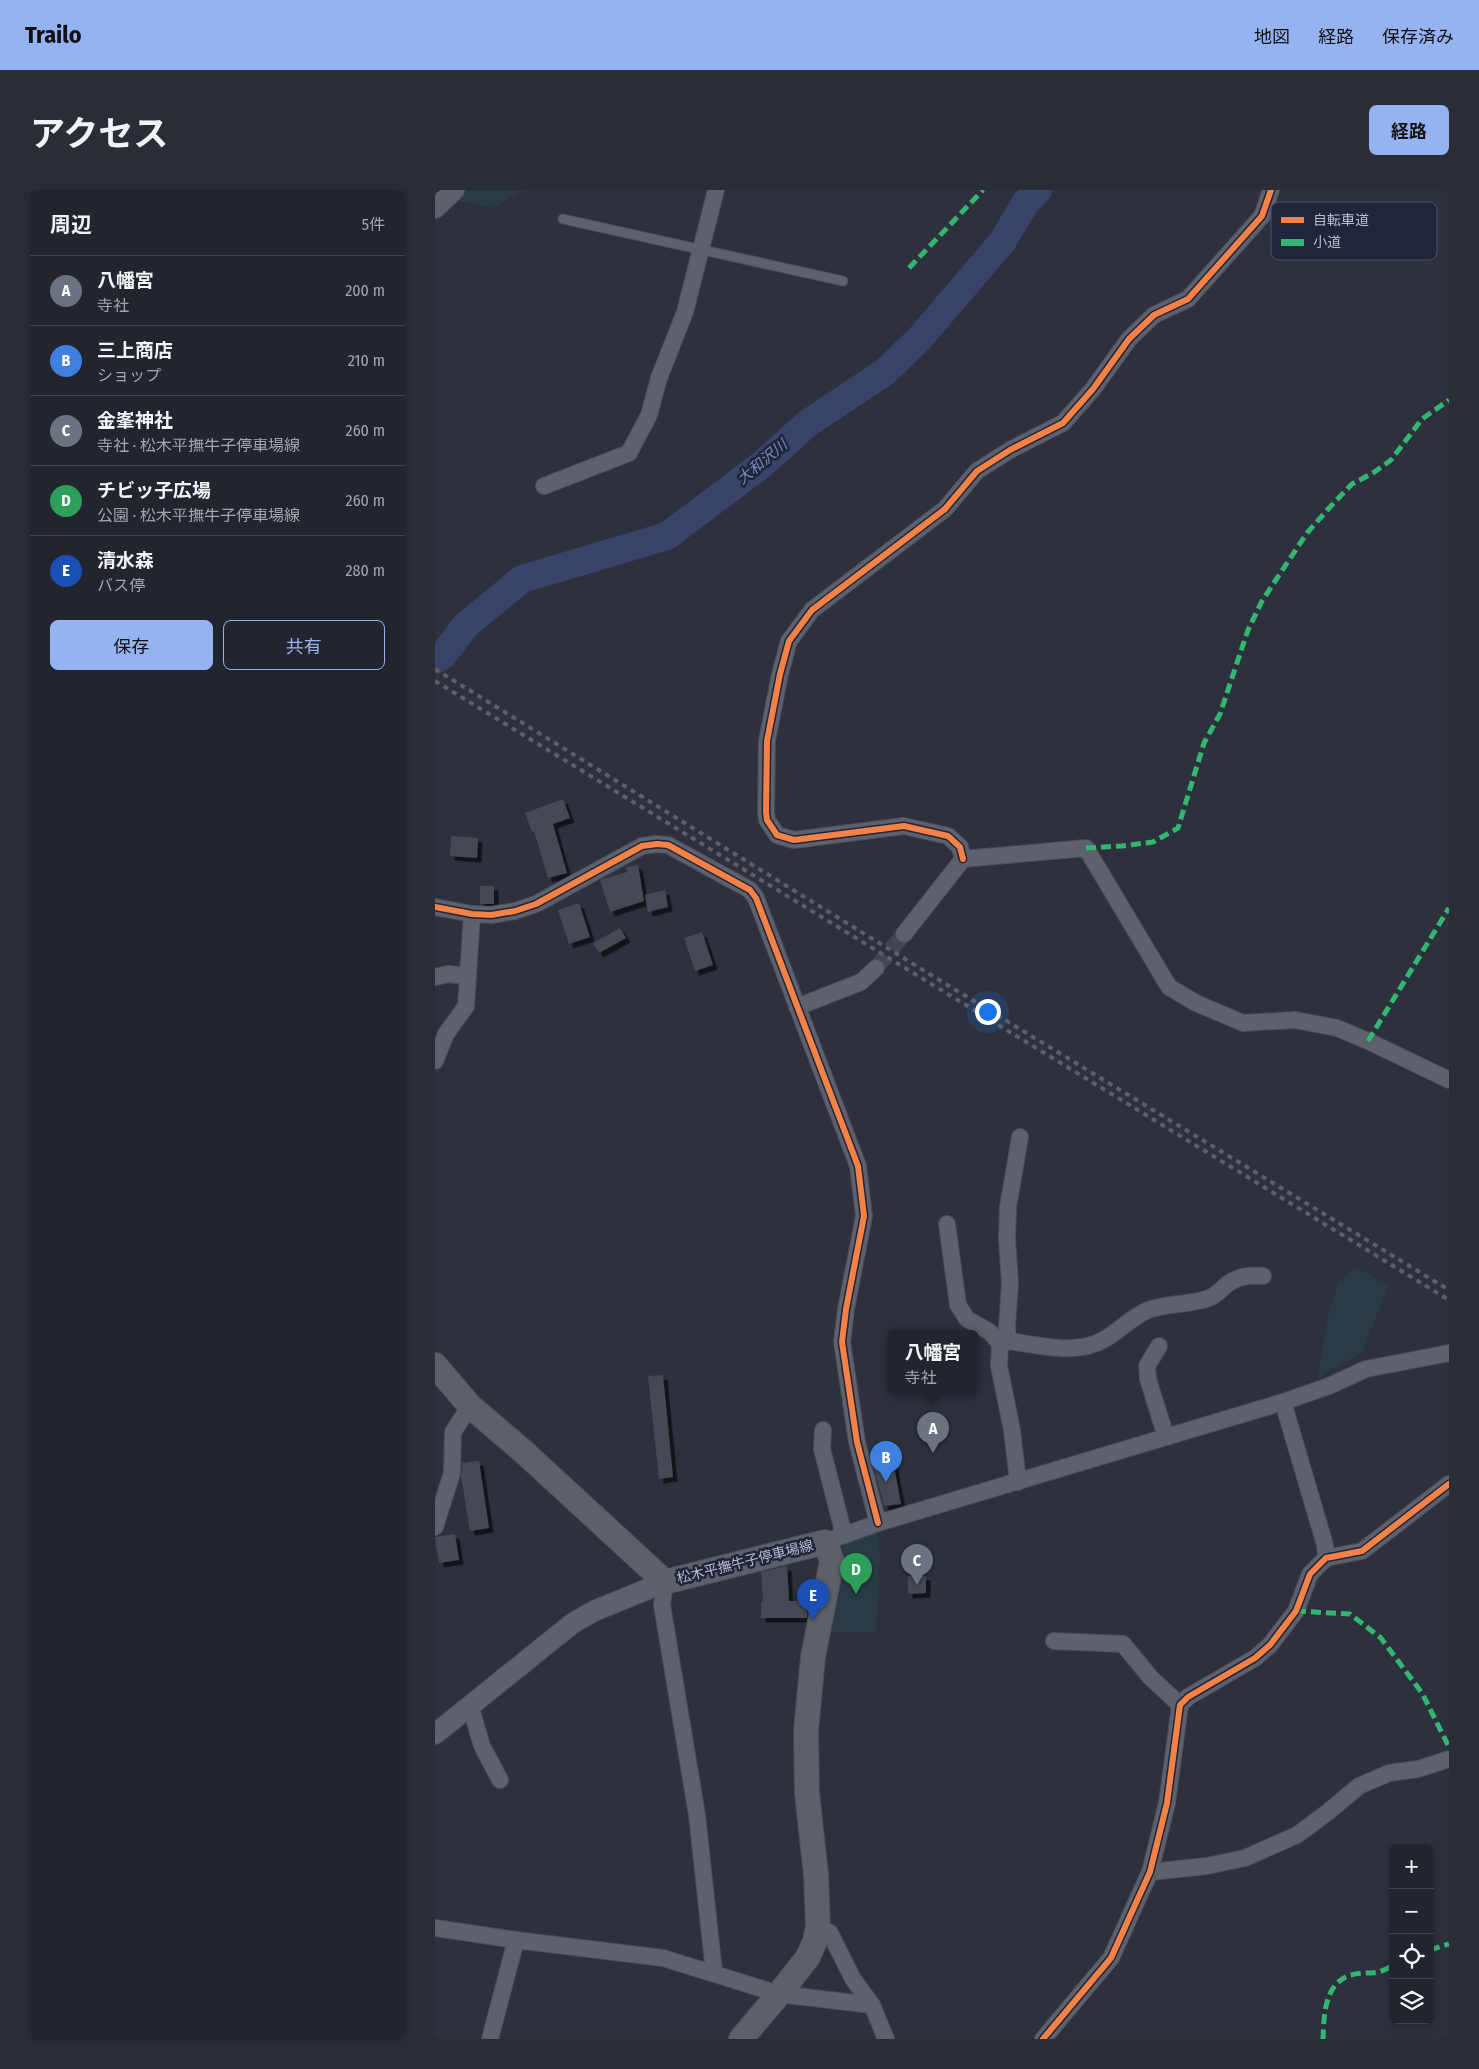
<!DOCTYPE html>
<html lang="ja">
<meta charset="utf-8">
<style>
:root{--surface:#22252e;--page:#2a2d36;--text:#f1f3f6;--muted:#a2a5aa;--line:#3f424a;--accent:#95b2f1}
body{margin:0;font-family:"Fira Sans Condensed","Noto Sans JP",sans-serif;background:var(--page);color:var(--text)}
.controls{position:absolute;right:15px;bottom:15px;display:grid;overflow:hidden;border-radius:8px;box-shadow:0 2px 8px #0003}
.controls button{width:45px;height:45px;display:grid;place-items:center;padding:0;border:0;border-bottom:1px solid var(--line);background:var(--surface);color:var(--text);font:25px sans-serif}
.you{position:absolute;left:552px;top:821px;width:18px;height:18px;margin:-12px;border:4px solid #fff;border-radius:50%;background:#1a73e8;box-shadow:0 0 0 8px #1a73e833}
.badge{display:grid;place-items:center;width:32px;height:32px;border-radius:50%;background:var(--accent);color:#fff;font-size:16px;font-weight:700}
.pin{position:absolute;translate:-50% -41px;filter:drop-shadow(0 1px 2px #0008)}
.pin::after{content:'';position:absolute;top:26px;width:18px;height:15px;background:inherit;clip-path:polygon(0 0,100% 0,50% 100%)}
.popup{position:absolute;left:452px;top:1140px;width:92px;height:65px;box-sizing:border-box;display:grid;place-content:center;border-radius:8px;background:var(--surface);filter:drop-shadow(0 1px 4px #0005);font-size:16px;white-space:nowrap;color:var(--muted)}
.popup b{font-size:19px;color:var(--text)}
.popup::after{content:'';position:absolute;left:50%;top:100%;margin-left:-10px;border:10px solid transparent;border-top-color:var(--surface)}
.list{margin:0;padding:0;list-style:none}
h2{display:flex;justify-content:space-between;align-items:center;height:65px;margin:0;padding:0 20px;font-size:21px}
h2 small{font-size:16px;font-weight:400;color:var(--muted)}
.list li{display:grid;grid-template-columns:32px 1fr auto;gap:15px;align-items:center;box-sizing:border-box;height:70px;padding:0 20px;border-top:1px solid var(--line)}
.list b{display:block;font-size:19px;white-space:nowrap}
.list p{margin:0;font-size:16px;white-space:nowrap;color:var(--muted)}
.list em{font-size:16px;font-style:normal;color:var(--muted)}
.actions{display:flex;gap:10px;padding:15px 20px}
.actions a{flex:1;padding:11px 0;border:1px solid var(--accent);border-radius:8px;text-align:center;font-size:18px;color:var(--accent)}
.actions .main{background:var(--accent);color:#111}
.icon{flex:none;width:28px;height:28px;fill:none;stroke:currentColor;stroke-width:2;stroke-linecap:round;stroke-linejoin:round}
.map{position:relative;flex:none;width:1014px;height:1849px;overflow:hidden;border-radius:8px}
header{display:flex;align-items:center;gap:30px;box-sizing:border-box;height:70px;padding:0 25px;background:var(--accent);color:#111}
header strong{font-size:24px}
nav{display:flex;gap:28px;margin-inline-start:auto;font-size:18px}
.intro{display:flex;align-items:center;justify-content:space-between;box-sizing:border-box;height:120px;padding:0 30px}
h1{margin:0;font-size:35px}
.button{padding:12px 22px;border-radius:8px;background:var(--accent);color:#111;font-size:18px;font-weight:700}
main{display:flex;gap:30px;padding:0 30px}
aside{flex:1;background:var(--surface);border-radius:8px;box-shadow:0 2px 8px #0003}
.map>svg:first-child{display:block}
.green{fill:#293b45}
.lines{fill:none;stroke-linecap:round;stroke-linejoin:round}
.river{stroke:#394268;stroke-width:28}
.building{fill:#454853;filter:url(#shadow)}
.minor-tunnel{stroke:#424654;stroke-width:16;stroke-dasharray:16 8;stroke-linecap:butt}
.service-casing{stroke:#4a4d57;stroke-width:11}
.minor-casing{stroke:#4a4d57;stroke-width:18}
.tertiary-casing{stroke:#4a4d57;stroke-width:22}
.secondary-casing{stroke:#4a4d57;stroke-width:26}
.service{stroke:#5e606b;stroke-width:9}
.minor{stroke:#5e606b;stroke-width:16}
.tertiary{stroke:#5e606b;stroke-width:20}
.secondary{stroke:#5d5f69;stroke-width:24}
.rail{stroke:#5c5f69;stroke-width:4;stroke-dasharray:5 5;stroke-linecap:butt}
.quiet{stroke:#33b770;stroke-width:5;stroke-dasharray:10 5;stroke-linecap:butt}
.cycleway-casing{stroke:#1f253a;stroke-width:9}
.cycleway{stroke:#f48246;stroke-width:6}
.labels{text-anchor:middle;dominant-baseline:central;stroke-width:5;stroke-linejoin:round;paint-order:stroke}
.street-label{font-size:14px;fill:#b9bcce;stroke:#1f253a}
.water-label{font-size:15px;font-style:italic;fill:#7f8bb6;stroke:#1f253a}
.key{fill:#1f253a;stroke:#4d5266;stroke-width:1}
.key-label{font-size:14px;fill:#b9bcce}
</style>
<header>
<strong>Trailo</strong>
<nav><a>地図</a><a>経路</a><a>保存済み</a></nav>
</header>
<div class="intro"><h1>アクセス</h1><a class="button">経路</a></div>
<main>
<aside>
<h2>周辺<small>5件</small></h2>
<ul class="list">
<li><span class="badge" style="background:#6b7280">A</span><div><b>八幡宮</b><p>寺社</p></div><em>200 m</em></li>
<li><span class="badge" style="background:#3f7fe0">B</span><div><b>三上商店</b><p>ショップ</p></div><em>210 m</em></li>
<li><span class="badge" style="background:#6b7280">C</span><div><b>金峯神社</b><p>寺社 · 松木平撫牛子停車場線</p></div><em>260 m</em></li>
<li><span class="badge" style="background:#2e9e5b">D</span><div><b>チビッ子広場</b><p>公園 · 松木平撫牛子停車場線</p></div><em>260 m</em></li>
<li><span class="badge" style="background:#1a4fb4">E</span><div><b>清水森</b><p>バス停</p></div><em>280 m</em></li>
</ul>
<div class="actions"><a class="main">保存</a><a>共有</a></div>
</aside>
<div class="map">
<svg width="1014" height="1849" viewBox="0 0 1014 1849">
<defs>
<filter id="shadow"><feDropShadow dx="4.5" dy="4.5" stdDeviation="0" flood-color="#0009"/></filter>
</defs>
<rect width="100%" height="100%" fill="#2d313e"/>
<!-- green -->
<g class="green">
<polygon points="29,0 89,0 58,18 20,10"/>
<polygon points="919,1077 954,1095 927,1162 882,1189 894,1123 903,1093"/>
<polygon points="442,1342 445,1366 441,1442 392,1442 409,1355 417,1350"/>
</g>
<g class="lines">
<!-- river -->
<polyline class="river" points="0,470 9,464 30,436 87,389 232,346 325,276 373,233 450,182 485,148 567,52 591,12 603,0"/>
</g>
<!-- building -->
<g class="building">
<polygon points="128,609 135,628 118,634 132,683 113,688 99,641 97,642 90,623"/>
<polygon points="16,646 43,648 42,668 15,666"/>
<polygon points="203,675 209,711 175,722 165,690 192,682 191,677"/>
<rect x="45" y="696" width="14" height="18"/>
<polygon points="230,700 233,717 213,722 210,705"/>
<polygon points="144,713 155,747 134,754 123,720"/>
<polygon points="185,738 191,748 164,763 158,753"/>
<polygon points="267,742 278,775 260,781 249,748"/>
<polygon points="228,1185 238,1287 224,1289 213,1186"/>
<polygon points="457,1266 466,1314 449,1316 437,1270"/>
<polygon points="44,1271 54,1338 35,1341 26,1286 27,1273"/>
<polygon points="20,1344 24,1370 4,1373 0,1347"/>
<polygon points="352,1376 354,1411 373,1411 372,1428 326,1428 326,1412 328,1411 326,1382"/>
<polygon points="473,1386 491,1386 491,1403 473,1404"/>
</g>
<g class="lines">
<!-- minor-tunnel -->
<polyline class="minor-tunnel" points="441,778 469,744"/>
<!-- service casing -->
<g class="service-casing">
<polyline id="service" points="128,29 408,91"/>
</g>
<!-- minor casing -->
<g class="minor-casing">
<g id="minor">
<polyline points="109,296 194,263 214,225 224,188 250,122 281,0"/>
<polyline points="528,669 525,657 513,646 469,636 359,650 342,645 332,630 331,622 332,551 345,484 354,451 377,420 510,319 542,281 575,260 628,233 658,199 694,149 719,125 753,109 827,26 836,0"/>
<polyline points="0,717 37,724 56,725 80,721 101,714 207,656 222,654 233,655 315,700 321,708 423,976 429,1026 411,1119 407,1152 422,1252 443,1333"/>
<polyline points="469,744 528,669 651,658 734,797 761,813 808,833 860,830 902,838 933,851 1014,890"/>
<polyline points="0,787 13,784 32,786"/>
<polyline points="362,817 426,792 441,778"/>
<polyline points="0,871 11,844 31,816 37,724"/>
<polyline points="512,1034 523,1115 532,1129 555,1142 565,1154"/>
<polyline points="573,1151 572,1137 575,1093 572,1049 573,1017 585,947"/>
<polyline points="724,1156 712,1176 713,1189 731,1247"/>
<polyline points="848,1212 890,1355 891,1368"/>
<polyline points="388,1240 387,1259 409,1345"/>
<path d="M583,1292L577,1240L564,1176L565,1154L573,1151C605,1155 641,1166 670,1149C684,1141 696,1128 711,1121C731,1112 754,1116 774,1108C780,1106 785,1101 789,1097C801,1086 813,1085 828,1086"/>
<polyline points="0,1337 17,1283 18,1242 35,1216"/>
<polyline points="390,1352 443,1333 848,1212 894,1196 931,1179 1014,1163"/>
<polyline points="230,1392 227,1415 262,1625 279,1782"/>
<polyline points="619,1451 688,1454 715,1487 745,1515"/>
<polyline points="35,1515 47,1556 65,1590"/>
<polyline points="715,1682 772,1676 810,1668 862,1645 893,1622 924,1596 954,1583 983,1579 1014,1569"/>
<polyline points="383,1736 395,1743 418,1789 437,1815 451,1849"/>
<polyline points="0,1738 81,1750 228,1768 344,1804 437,1815"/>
<polyline points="55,1849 81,1750"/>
<polyline points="608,1849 676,1768 715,1682 732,1613 745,1515 753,1507 820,1468 835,1455 861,1421 875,1384 891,1368 927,1361 1014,1294"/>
</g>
</g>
<!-- tertiary casing -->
<g class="tertiary-casing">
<g id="tertiary">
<polyline points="0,18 19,0"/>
<polyline points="0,1544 138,1433 159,1421 230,1392"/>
</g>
</g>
<!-- secondary casing -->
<g class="secondary-casing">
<polyline id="secondary" points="0,1175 35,1216 90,1263 230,1392 390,1352 397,1371 378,1467 371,1541 372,1603 381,1685 383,1736 380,1751 373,1767 344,1804 306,1849"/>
</g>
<!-- service -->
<use href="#service" class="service"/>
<!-- minor -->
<use href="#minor" class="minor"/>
<!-- tertiary -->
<use href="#tertiary" class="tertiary"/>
<!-- secondary -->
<use href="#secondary" class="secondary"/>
<!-- rail -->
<g class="rail">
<polyline points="0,479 483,777 1014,1100"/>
<polyline points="0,491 1014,1110"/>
</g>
<!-- quiet -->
<g class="quiet">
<polyline points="474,78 548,0"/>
<polyline points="651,658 687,656 718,652 743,638 769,553 785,524 813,440 827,411 872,343 895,317 917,294 938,283 956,270 987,229 1014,210"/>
<polyline points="933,851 1014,718"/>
<polyline points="861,1421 915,1424 946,1448 987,1503 1014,1557"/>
<polyline points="995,1760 1014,1754"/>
<path d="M888,1849C889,1826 889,1793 916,1785C924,1782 934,1784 943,1782C948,1781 953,1778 958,1776"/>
</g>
<!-- cycleway casing -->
<g class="cycleway-casing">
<g id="cycleway">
<polyline points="528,669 525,657 513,646 469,636 359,650 342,645 332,630 331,622 332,551 345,484 354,451 377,420 510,319 542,281 575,260 628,233 658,199 694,149 719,125 753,109 827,26 836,0"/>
<polyline points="0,717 37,724 56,725 80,721 101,714 207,656 222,654 233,655 315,700 321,708 423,976 429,1026 411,1119 407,1152 422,1252 443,1333"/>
<polyline points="608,1849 676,1768 715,1682 732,1613 745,1515 753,1507 820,1468 835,1455 861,1421 875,1384 891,1368 927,1361 1014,1294"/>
</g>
</g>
<!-- cycleway -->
<use href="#cycleway" class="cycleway"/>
</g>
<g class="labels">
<!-- street labels -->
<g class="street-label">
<text transform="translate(310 1372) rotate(-14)">松木平撫牛子停車場線</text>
</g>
<!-- water labels -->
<g class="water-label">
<text transform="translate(327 272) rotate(-40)">大和沢川</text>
</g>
</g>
<!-- legend -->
<rect x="836" y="12" width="166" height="58" rx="8" class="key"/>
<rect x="846" y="27" width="23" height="6" fill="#f48246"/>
<rect x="846" y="49" width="23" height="7" fill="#33b770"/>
<g class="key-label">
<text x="878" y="35">自転車道</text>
<text x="878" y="57">小道</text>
</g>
</svg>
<div class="controls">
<button>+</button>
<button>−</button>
<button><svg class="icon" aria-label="locate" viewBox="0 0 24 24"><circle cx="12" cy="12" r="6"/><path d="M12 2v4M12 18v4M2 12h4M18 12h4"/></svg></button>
<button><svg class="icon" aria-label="layers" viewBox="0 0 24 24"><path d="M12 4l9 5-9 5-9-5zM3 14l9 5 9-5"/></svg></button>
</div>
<div class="you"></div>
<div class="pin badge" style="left:498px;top:1263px;background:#6b7280">A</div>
<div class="popup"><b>八幡宮</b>寺社</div>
<div class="pin badge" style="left:451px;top:1292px;background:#3f7fe0">B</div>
<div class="pin badge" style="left:482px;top:1395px;background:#6b7280">C</div>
<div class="pin badge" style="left:421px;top:1404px;background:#2e9e5b">D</div>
<div class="pin badge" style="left:378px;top:1430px;background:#1a4fb4">E</div>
</div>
</main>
